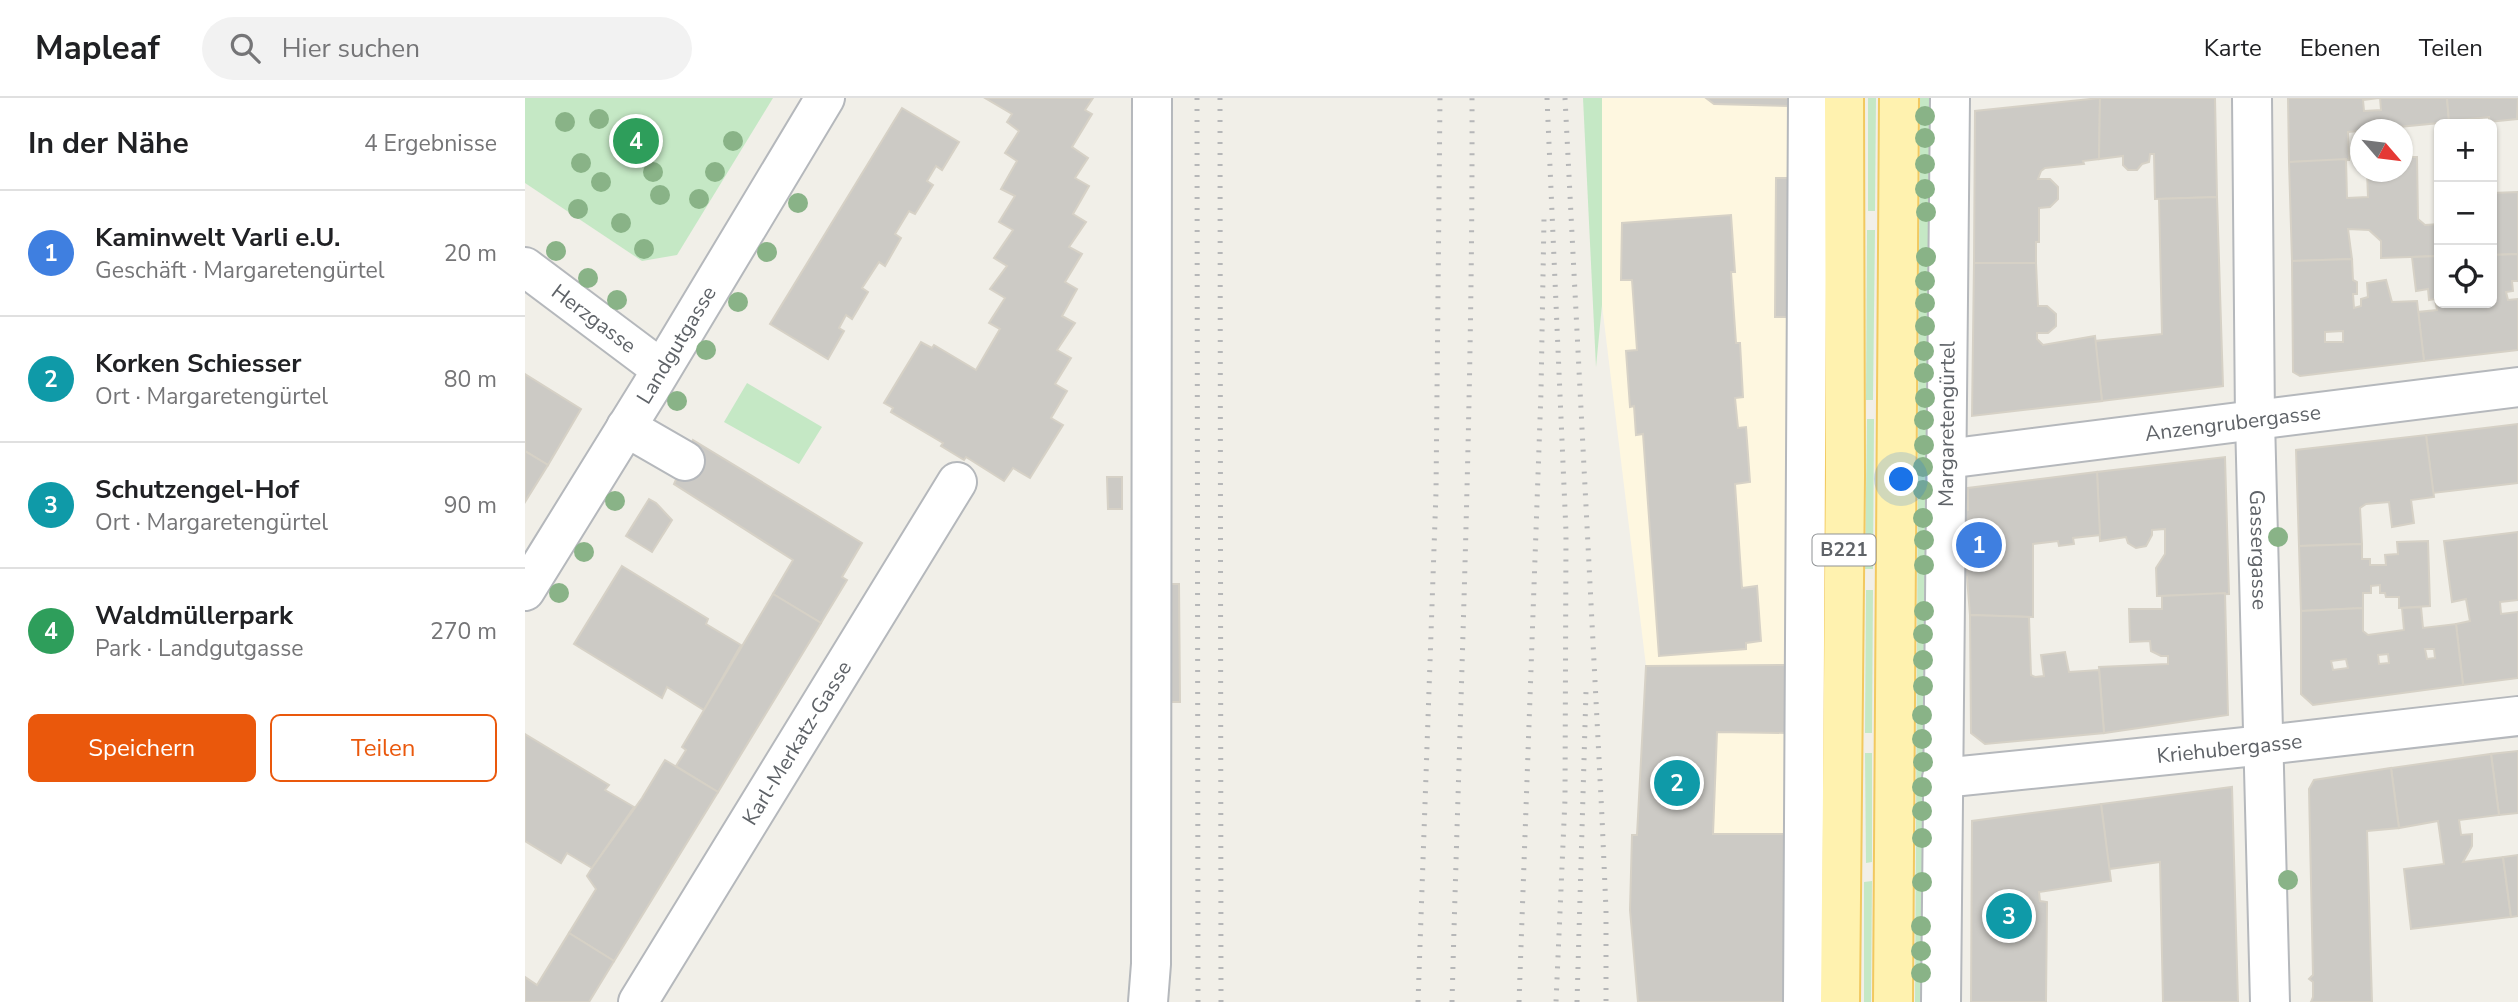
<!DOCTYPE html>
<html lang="de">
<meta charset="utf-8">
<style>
:root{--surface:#fff;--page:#f2f2f2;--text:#202124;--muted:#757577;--line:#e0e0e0;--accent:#ea580c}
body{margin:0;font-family:"Nunito Sans",sans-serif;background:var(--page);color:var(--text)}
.controls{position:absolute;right:21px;top:21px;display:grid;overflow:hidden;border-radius:10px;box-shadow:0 2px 5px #0004}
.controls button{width:63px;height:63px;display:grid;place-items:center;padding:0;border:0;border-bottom:2px solid var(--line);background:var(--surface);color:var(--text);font:35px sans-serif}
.compass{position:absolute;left:1825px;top:21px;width:63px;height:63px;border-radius:50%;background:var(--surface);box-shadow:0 2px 5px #0004;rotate:118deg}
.you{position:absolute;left:1377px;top:382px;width:24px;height:24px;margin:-18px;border:5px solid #fff;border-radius:50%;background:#1a73e8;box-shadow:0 0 0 10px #1a73e833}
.badge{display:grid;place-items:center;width:46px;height:46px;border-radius:50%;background:var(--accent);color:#fff;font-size:23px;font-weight:700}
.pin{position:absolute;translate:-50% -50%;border:4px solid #fff;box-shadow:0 2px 7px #0006}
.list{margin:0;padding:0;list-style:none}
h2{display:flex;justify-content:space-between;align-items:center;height:91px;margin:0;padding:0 28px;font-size:30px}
h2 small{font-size:23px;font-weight:400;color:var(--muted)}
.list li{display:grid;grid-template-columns:46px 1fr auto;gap:21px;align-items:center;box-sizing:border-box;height:126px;padding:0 28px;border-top:2px solid var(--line)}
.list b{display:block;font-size:26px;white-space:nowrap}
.list p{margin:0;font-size:23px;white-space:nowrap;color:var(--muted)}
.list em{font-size:23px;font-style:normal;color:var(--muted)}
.actions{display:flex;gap:14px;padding:21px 28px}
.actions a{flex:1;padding:16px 0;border:2px solid var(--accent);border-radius:10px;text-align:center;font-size:24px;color:var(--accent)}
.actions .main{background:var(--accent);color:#fff}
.icon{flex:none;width:38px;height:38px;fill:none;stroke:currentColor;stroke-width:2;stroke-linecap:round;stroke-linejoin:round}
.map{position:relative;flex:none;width:1993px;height:904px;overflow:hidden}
header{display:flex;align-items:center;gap:42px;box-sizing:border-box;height:98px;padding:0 35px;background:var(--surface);border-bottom:2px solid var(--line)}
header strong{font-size:33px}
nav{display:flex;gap:38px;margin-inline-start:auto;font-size:24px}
.search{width:490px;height:63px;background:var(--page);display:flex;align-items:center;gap:18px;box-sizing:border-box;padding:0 24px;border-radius:38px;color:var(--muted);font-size:26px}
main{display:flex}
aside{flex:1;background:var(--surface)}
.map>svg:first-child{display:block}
.commercial{fill:#fef7e0}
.green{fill:#c5e8c5}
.building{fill:#cccac5;stroke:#d6d1c6;stroke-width:2;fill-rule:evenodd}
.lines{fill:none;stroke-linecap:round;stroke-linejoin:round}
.minor-casing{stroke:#b5b8bc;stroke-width:42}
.major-casing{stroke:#f2c960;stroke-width:42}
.minor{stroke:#fff;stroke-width:38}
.major{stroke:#fff2af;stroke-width:38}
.rail{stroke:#b6b7b8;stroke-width:5;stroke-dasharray:2 9;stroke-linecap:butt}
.tree{fill:#89b387}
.labels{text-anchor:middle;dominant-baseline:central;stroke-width:6;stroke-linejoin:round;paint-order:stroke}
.shield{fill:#fff;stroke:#8f9295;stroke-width:2}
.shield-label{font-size:19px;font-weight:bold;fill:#5f6368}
.street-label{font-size:21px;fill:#5f6368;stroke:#fff}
</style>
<header>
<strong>Mapleaf</strong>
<div class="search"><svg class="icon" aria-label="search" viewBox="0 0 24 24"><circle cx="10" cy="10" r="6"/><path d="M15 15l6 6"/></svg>Hier suchen</div>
<nav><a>Karte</a><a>Ebenen</a><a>Teilen</a></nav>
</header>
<main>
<aside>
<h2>In der Nähe<small>4 Ergebnisse</small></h2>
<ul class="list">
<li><span class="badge" style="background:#3f7fe0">1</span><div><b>Kaminwelt Varli e.U.</b><p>Geschäft · Margaretengürtel</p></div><em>20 m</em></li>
<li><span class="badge" style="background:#0f9aa8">2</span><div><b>Korken Schiesser</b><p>Ort · Margaretengürtel</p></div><em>80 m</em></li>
<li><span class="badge" style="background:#0f9aa8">3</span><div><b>Schutzengel-Hof</b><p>Ort · Margaretengürtel</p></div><em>90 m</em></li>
<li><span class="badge" style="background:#2e9e5b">4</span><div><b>Waldmüllerpark</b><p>Park · Landgutgasse</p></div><em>270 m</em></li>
</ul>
<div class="actions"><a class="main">Speichern</a><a>Teilen</a></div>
</aside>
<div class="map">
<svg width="1993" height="904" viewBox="0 0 1993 904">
<rect width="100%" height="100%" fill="#f1efe8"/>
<!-- commercial -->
<polygon class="commercial" points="1076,0 1296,0 1290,904 1113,904 1105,812 1107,737 1112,737 1121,568 1077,207"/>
<!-- green -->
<g class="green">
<polygon points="0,0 248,0 152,157 117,163 0,85"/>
<polygon points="1058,0 1077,0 1077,207 1071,269"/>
<polygon points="1343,0 1351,0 1350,113 1343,113"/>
<polygon points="1395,0 1406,0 1402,904 1390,904"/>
<polygon points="1342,132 1350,132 1348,302 1341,302"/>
<polygon points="222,285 297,329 274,366 199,324"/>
<polygon points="1342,321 1349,321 1348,471 1340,471"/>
<polygon points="1341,492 1348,492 1347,635 1340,635"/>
<polygon points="1340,655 1347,655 1347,764 1341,765"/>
<polygon points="1347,783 1346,904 1339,904 1339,784"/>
</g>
<!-- building -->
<g class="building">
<polygon points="460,0 568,0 560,12 567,16 547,49 563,60 550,80 564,88 548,116 561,124 544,149 557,156 540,184 552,191 537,218 550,225 532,252 546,260 530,286 542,293 526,320 538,327 505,380 488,370 479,383 441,359 439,362 416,348 418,345 366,314 368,310 359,305 396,244 407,250 409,247 451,272 475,231 464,225 480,200 465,191 482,168 469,160 488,132 474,124 490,98 476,91 492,63 480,55 494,33 482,24 487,16"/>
<polygon points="1181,0 1265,0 1265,8 1189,6"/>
<polygon points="1575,0 1574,61 1558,63 1559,66 1520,70 1516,73 1513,81 1525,81 1533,89 1533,101 1525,109 1514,110 1514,144 1511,144 1511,165 1449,165 1450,13"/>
<polygon points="1575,0 1690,0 1692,99 1630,101 1629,56 1625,56 1624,64 1617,66 1612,72 1603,72 1598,67 1598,58 1574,61"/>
<polygon points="1763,0 1854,0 1838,2 1839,13 1856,12 1855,0 1922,0 1924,24 1823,34 1824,62 1764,64"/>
<polygon points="1922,0 1993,0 1992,21 1964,24 1964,19 1924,23"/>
<polygon points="377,10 434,44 417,72 411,68 402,83 408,87 390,116 384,113 370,136 376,140 360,168 354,164 337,190 343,194 327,221 321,217 314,230 319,233 303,261 245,226"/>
<polygon points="1878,59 1892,59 1893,121 1900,127 1914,126 1914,158 1856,160 1856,143 1844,132 1823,131 1827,161 1767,163 1764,64 1821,61 1822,100 1843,99 1842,74 1878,74"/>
<polygon points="1251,80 1265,80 1264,219 1250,219"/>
<polygon points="1993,94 1993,156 1967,157 1967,95"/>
<polygon points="1692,99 1698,288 1577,303 1570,243 1637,236 1634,101"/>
<polygon points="1206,117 1210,174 1206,174 1211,245 1215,245 1218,299 1210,300 1213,330 1221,329 1225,384 1210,386 1217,490 1232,488 1236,543 1221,545 1221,551 1134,558 1118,336 1111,337 1109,308 1105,309 1101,253 1112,252 1107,182 1096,182 1097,125"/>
<polygon points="1993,156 1993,183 1987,183 1988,193 1981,194 1983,202 1993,201 1993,252 1899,263 1893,214 1912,212 1910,201 1904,202 1903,191 1891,193 1887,159 1914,158 1914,205 1967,205 1967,185 1970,184 1967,157"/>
<path d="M1827,161L1828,182L1832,184V196H1828L1829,210L1836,208V201L1843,199L1842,185L1861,182L1867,204L1892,203L1899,263L1775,278L1768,274L1767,163ZM1818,233V244H1800V234Z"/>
<polygon points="1449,165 1511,165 1513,208 1522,208 1531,216 1531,228 1523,235 1512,235 1512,241 1518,247 1570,238 1577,303 1447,318"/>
<polygon points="0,276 56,311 23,367 0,353"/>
<polygon points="1993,326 1993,385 1908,395 1901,337"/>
<polygon points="1901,337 1909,399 1886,402 1889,425 1867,429 1864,404 1841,406 1835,410 1837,446 1774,448 1771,352"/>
<polygon points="168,342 337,445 317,479 322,482 296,525 248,496 268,462 149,386"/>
<polygon points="0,353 23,367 0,404"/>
<polygon points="1700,359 1704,496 1632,498 1631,470 1640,456 1640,431 1627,432 1627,437 1621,448 1611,450 1603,445 1601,439 1575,443 1572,374"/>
<polygon points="1572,374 1575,437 1548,440 1549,446 1534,448 1533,443 1508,446 1508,519 1445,517 1442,479 1437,476 1436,414 1443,412 1443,390"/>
<polygon points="582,379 597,379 597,411 583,411"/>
<polygon points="124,401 131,405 147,422 127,454 101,438"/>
<polygon points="1993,434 1993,502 1975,504 1976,516 1993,514 1993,580 1938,587 1931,526 1945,523 1941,501 1927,504 1919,443"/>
<polygon points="1903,443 1905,508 1874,510 1874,499 1861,499 1860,495 1855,495 1855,487 1846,488 1846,495 1838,495 1838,510 1776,513 1774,448 1837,446 1837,461 1845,461 1845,467 1861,467 1860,457 1873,456 1872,444"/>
<polygon points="97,468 183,521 181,526 216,547 179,612 142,589 137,600 49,546"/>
<polygon points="638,486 654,486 655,604 639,604"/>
<polygon points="1700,495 1703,617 1579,635 1574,569 1643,566 1643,558 1636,558 1626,553 1625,543 1605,544 1604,511 1637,511 1637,498"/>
<polygon points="248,496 296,525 193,694 151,668 161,652 157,649"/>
<path d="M1896,509L1898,530L1931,526L1938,587L1788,607L1776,596V513L1838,510V533L1843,537L1879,532L1877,510ZM1900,551H1909L1910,560L1902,561ZM1863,556L1864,565L1854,566L1853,557ZM1821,561L1823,570L1808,572L1806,563Z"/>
<polygon points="1445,517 1504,519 1506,577 1510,579 1519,578 1516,557 1540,554 1544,574 1574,572 1579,635 1460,646 1446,635"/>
<polygon points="1263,567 1262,635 1192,634 1188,736 1262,736 1262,904 1113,904 1105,812 1107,737 1112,737 1121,568"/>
<polygon points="0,636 84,687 80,692 109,709 67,770 42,755 36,765 0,743"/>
<polygon points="1993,653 1993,715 1974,717 1966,656"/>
<polygon points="1966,656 1974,717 1934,722 1936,737 1947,736 1947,748 1938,764 1978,759 1986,819 1886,831 1879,771 1919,766 1913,723 1874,730 1866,670"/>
<polygon points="140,662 193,694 89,863 44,835 71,791 62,778 67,770 117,700"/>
<polygon points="1866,670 1874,730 1842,733 1847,904 1786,904 1788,899 1788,884 1784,881 1788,877 1784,691 1789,682"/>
<polygon points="1707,689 1713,904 1638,904 1635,764 1584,771 1576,706"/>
<polygon points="1576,706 1586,783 1514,794 1515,803 1522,804 1521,904 1446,904 1447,723"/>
<polygon points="1993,757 1993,818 1986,819 1978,759"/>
<polygon points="44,835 89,863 64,904 0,904 0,879 12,887"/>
</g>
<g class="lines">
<!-- minor casing -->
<g class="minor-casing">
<g id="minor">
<path id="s1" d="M1727,0L1730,322L1745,904"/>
<path id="s2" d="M0,169L136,271"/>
<polyline points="101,329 160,363"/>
<path id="s3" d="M1421,361L1993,289"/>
<path id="s4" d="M0,493L125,291L300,0"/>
<path id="s5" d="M1417,680L1740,647L1993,618"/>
<path id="s6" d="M113,904L432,384"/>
<polyline points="623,904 626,866 627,0"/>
<polyline points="1278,904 1283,0"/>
<path id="s7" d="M1416,904L1425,0"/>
</g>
</g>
<!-- major casing -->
<g class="major-casing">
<g id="major">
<polyline points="1315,904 1320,378 1319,0"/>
<polyline points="1368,904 1374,0"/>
</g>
</g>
<!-- minor -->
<use href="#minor" class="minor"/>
<!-- major -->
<use href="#major" class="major"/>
<!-- rail -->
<g class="rail">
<polyline points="672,0 673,904"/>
<polyline points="695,0 696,904"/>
<polyline points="1022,0 1041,434 1040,701 1031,904"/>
<polyline points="1040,0 1077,719 1081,812 1081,904"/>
<polyline points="893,904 911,394 915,0"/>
<path d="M927,904C935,603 948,302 947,0"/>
<polyline points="994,904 1016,294 1019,120"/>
<polyline points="1052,904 1061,593"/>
</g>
</g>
<!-- trees -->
<g class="tree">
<circle cx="1400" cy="18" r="10"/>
<circle cx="74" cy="21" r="10"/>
<circle cx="40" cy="24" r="10"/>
<circle cx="1400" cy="40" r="10"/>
<circle cx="208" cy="43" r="10"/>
<circle cx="56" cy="65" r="10"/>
<circle cx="1400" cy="66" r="10"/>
<circle cx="128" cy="74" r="10"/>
<circle cx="190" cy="74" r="10"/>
<circle cx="76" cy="84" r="10"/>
<circle cx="1400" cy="91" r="10"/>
<circle cx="135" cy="97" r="10"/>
<circle cx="174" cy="101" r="10"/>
<circle cx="273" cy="105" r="10"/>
<circle cx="53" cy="111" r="10"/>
<circle cx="1401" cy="114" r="10"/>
<circle cx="96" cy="125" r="10"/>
<circle cx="119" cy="151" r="10"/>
<circle cx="31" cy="153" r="10"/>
<circle cx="242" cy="154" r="10"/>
<circle cx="1401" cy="159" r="10"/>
<circle cx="63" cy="180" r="10"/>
<circle cx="1400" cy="183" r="10"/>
<circle cx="92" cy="202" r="10"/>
<circle cx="213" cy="204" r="10"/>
<circle cx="1400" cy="205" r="10"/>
<circle cx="1400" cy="228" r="10"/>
<circle cx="181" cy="252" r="10"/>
<circle cx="1399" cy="253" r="10"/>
<circle cx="1399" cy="275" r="10"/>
<circle cx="1400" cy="300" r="10"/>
<circle cx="152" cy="303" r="10"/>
<circle cx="1399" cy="322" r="10"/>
<circle cx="1399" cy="347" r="10"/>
<circle cx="1398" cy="369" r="10"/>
<circle cx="1398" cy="392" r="10"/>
<circle cx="90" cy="403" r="10"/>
<circle cx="1398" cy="420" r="10"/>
<circle cx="1753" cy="439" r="10"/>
<circle cx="1399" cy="442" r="10"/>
<circle cx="59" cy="454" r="10"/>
<circle cx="1399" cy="467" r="10"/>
<circle cx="34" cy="495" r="10"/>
<circle cx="1399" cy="513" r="10"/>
<circle cx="1398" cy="536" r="10"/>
<circle cx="1398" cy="562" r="10"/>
<circle cx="1398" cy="588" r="10"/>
<circle cx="1397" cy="617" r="10"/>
<circle cx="1397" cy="641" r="10"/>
<circle cx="1398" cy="664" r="10"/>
<circle cx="1397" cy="689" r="10"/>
<circle cx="1397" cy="713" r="10"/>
<circle cx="1397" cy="740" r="10"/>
<circle cx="1763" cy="782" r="10"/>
<circle cx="1397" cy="784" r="10"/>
<circle cx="1396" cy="828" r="10"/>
<circle cx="1396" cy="853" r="10"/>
<circle cx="1396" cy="875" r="10"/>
</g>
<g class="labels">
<!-- shield labels -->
<rect class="shield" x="1287.5" y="436.5" width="63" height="31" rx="5"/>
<g class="shield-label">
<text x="1319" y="452">B221</text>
</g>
<!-- street labels -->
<g class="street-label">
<text stroke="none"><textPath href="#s2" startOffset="86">Herzgasse</textPath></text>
<text stroke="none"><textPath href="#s4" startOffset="289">Landgutgasse</textPath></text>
<text stroke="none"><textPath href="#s3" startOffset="289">Anzengrubergasse</textPath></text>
<text stroke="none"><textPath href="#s7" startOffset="578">Margaretengürtel</textPath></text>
<text stroke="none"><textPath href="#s1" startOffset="452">Gassergasse</textPath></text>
<text stroke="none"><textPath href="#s6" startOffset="304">Karl-Merkatz-Gasse</textPath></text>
<text stroke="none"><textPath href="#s5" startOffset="289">Kriehubergasse</textPath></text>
</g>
</g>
</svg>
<div class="controls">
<button>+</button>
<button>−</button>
<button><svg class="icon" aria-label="locate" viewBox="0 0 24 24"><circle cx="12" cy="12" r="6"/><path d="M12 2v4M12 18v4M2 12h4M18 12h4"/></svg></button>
</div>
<svg class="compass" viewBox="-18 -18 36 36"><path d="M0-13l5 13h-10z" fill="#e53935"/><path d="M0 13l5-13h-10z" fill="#757577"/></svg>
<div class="you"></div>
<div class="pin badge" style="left:1454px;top:447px;background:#3f7fe0">1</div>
<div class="pin badge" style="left:1152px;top:685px;background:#0f9aa8">2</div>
<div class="pin badge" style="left:1484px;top:818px;background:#0f9aa8">3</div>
<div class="pin badge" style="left:111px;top:43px;background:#2e9e5b">4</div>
</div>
</main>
